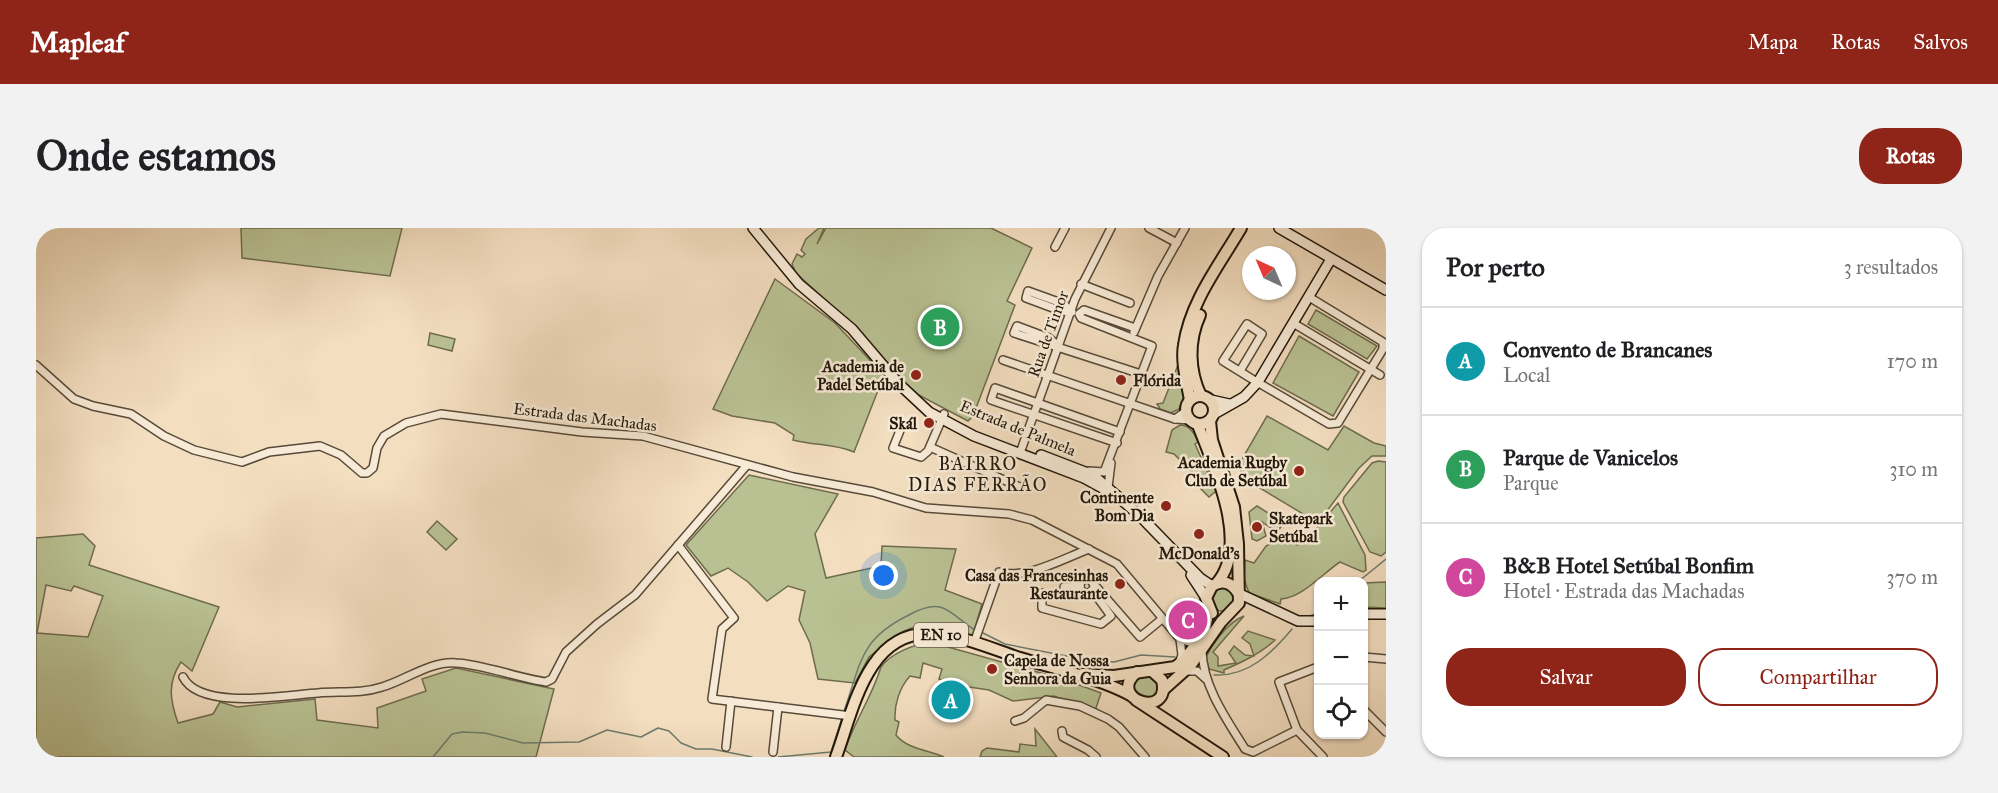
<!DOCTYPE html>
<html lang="pt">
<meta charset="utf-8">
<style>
:root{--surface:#fff;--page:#f2f2f2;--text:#202124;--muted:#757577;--line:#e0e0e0;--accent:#8f2418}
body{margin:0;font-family:"IM FELL Great Primer",serif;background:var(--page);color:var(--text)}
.controls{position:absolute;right:18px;bottom:18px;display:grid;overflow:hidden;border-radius:12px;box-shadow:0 2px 4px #0004}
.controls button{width:54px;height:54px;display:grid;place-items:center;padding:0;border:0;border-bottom:2px solid var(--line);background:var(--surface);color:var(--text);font:30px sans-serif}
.compass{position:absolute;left:1206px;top:18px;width:54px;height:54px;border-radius:50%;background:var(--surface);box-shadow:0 2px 4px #0004;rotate:316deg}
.you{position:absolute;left:848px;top:348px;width:21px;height:21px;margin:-15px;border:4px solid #fff;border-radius:50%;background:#1a73e8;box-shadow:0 0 0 9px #1a73e833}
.badge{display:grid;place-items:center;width:39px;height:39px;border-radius:50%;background:var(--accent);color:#fff;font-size:20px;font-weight:700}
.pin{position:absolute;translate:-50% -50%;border:3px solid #fff;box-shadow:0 2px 6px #0006}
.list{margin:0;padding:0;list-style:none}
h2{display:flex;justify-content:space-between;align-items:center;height:78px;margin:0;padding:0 24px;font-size:26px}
h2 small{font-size:20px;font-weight:400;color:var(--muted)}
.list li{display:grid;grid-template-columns:39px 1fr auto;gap:18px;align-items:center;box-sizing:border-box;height:108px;padding:0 24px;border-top:2px solid var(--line)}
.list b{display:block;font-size:22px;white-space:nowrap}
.list p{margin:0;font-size:20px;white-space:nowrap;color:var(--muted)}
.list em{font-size:20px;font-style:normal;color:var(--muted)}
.actions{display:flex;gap:12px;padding:18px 24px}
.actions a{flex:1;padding:14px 0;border:2px solid var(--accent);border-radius:24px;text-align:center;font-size:21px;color:var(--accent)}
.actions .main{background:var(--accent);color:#fff}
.icon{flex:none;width:33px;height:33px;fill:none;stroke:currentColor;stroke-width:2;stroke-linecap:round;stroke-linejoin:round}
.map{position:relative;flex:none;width:1350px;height:529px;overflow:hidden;border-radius:24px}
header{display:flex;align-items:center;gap:36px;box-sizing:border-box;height:84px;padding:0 30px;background:var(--accent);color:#fff}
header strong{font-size:28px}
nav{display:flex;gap:33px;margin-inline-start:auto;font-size:21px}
.intro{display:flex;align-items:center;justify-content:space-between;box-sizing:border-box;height:144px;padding:0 36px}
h1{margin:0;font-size:42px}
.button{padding:15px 27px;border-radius:24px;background:var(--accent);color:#fff;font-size:21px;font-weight:700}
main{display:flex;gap:36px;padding:0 36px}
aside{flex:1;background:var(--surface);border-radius:24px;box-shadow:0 2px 4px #0004}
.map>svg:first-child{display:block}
.green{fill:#b9c193;stroke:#6e6c4e;stroke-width:1.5;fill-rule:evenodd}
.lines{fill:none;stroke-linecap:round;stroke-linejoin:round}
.stream{stroke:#6c7b6c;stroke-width:1.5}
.street-casing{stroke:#574a38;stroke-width:10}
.secondary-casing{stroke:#23180a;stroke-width:12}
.primary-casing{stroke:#23180a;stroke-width:14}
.street{stroke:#f7ead6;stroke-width:7}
.secondary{stroke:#f7ead6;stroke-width:9}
.primary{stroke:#f3dec0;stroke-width:10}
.poi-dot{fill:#8f2418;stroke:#f7ead6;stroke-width:2}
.labels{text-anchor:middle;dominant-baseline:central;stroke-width:5;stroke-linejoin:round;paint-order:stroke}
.shield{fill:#f7ead6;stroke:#635747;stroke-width:1.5}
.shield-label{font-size:15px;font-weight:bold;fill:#23180a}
.street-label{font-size:16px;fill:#23180a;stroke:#f7ead6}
.poi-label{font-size:16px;font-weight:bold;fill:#23180a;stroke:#f7ead6;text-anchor:end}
.neighbourhood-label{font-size:18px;letter-spacing:1.5px;fill:#23180a;stroke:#f7ead6}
</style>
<header>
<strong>Mapleaf</strong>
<nav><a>Mapa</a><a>Rotas</a><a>Salvos</a></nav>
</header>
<div class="intro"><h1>Onde estamos</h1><a class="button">Rotas</a></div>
<main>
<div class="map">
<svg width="1350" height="529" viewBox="0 0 1350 529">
<rect width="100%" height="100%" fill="#f3dec0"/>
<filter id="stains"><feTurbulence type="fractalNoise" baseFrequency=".00333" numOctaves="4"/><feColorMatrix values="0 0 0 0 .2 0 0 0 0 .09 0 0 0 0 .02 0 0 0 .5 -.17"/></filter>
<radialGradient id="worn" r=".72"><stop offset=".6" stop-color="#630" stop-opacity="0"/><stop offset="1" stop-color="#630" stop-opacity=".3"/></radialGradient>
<!-- green -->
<g class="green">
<polygon points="205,0 366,0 354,48 206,30"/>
<polygon points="783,0 788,0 781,16 790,0 955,0 996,20 971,73 979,77 937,188 932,193 877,164 807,88 760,45 756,36 761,26 766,29 769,26 765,22 770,11"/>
<path d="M739,51L799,95L848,147L818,224C796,215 780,218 757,212L758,207L739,195L696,188L677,181Z"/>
<polygon points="1280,82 1341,118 1331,131 1272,96"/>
<polygon points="394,105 419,111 416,123 392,117"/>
<polygon points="1263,108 1323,144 1297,188 1237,155"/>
<polygon points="1142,137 1149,166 1143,181 1135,185 1124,181 1121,176 1127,175"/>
<polygon points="1231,188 1292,222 1308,198 1338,215 1350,218 1350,228 1336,228 1323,240 1282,295 1209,251 1202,238"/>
<path d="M1144,197C1154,197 1159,206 1162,214L1159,216L1180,263L1173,269L1163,259L1165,253L1138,226L1130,224L1136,202Z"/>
<polygon points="1342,233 1350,234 1350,324 1345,328 1334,324 1307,274 1308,269 1336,235"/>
<polygon points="713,247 802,266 779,306 790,350 845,338 846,318 920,321 909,362 946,376 937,407 881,398 868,403 833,429 819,455 782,451 774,415 763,392 769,363 752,358 731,373 712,354 692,340 675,348 650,317"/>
<path d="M1302,275L1329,327L1330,342L1327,344L1304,334C1287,345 1266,370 1245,371L1244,376L1213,365L1208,351L1209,332L1218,335L1230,318L1247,309L1261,317L1277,304Z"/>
<polygon points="1221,278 1248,295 1241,304 1226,294 1230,308 1221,313 1216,311 1213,284"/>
<polygon points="401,293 421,311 410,322 391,304"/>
<path d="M47,306L59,318L53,337L183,379L156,443L145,434C131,455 134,472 142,495L177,486L184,474L201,479L279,471L281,492L342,500L341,480L390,463L386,451L420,440L518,461L500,529H0V310ZM10,357L35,363L38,358L67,368L52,409L1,405Z"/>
<polygon points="1350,354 1350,380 1328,379 1328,355"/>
<circle cx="1186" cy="371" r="12"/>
<path d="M1208,388L1177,424L1182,429V438L1200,435L1193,425L1198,418L1209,427L1218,428L1214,416L1206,410L1212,403L1239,412C1224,426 1206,434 1188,442V445L1173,441L1170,429C1178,414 1192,394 1208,388Z"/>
<path d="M894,414L1027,451L1065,465L1059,483L1018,468L977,473L953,462L913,456L903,451L906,441L887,435L884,450L874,448C864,459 858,476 859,492L863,494L860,507C871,521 892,522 908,529H818L809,522C819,492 835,471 845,439C855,425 877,417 894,414Z"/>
<circle cx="1110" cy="459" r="12"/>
<polygon points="999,501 1021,529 944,529 946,523 951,520 983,524 984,516 1000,518"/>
</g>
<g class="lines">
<!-- stream -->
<g class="stream">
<polyline points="1323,353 1350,331"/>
<polyline points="1271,389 1282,385"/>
<polyline points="945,404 969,416 1046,431 1078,434 1105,427 1139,429"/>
<path d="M1178,447C1212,449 1236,425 1256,401"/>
<path d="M808,483C825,436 823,411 873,387C882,382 893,377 904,379C916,382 928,396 939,402"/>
<polyline points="397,529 416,506 426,504 449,505 487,515 543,514 571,502 605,509 622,500 633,503 645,515 660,521 676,521 716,529"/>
<polyline points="742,529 795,524 806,490"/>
</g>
<!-- street casing -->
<g class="street-casing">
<g id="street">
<polyline points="1113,0 1141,15"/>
<polyline points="1019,19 1029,0"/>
<polyline points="1045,56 1094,75"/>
<polyline points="1034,83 1028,76 992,63 990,70 1025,83 1036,84"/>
<polyline points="1257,95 1344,147"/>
<polyline points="1098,104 1122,48 1149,0"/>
<polyline points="1021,117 1013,110 981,98 978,105 1105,146"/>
<polyline points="967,132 1139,191 1154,192"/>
<polyline points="0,137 38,171 57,178 95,186 128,208 158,222 206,234 233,224 284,218 305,227 326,245 331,245 337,240 341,220 348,208 370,195 405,186 546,204 607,208 757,249 837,264 890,280 973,286 996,292 1081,336 1144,411 1153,414 1163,412"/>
<polyline points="1204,143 1226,106 1211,96 1187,133 1216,151 1293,196 1302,195 1347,121 1347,114 1273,69"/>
<polyline points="1139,191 1150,183"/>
<polyline points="865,200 857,220 885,229 892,223 908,186"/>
<polyline points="1081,215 955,172 959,160 1084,204"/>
<polyline points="894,219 986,260"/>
<polyline points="984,225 1039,71 1075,0"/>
<polyline points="1053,243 1068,244 1116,118 1045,90 1043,86 1048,82 1099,100"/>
<polyline points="1072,259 1075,235"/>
<polyline points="642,317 698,390 686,401 676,471 815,488"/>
<circle cx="1051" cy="358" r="7"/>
<polyline points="1056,354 1104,409 1126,391"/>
<polyline points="1028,359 1044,358"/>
<polyline points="1006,365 1006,380 1065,396 1075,388 1056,362"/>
<path d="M938,415L963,344C990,352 1026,331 1053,321"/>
<path d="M1166,423C1167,459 1191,492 1209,521L1217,524L1261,502"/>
<polyline points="1328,429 1350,431"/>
<polyline points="1143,435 1146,427 1144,411"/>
<polyline points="1282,439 1243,454 1261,502 1287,529"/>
<polyline points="1149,443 1161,443 1171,452"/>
<path d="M147,449C164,483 251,467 282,465C303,463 325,466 346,459C370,452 394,433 420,435C445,436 482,450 510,454L516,451L530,424L561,396L599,367L711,237"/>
<polyline points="1328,482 1350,504"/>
<polyline points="979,493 988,490 1010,472 1044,478 1072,491 1083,499 1109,529"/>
<polyline points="1026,503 1027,509 1052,522 1060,529"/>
<polyline points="690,519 695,473"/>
<polyline points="737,524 742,479"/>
<polyline points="1348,529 1350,527"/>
</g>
</g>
<!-- secondary casing -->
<g class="secondary-casing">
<g id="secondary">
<polyline points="717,0 763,56 816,101 862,155 893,184 938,208 1048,250 1081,268"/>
<polyline points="1243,0 1350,62"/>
<polyline points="1175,172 1193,176"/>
<polyline points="1178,186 1208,169 1222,154 1295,31"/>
<polyline points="1005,227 1057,247 1104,288 1164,350 1176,358"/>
<polyline points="1155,347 1170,370"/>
<polyline points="1202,365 1262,393 1282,393"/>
<polyline points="1328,386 1350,386"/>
</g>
</g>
<!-- primary casing -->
<g class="primary-casing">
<g id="primary">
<path d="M1164,87C1152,113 1153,143 1165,168"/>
<circle cx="1164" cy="182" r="14"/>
<path d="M1154,172C1151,155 1145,134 1148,117C1154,74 1184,36 1205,0"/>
<path d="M1162,197C1177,237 1215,316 1181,355"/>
<path d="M1176,385L1170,370L1176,358C1187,351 1196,355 1202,365"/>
<path d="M1101,444C1069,471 1136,493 1126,452L1116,443"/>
<polyline points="1046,446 1078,448 1139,439 1147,433 1168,406 1173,381"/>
<polyline points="1127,462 1155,437 1185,394 1203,375 1202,316 1198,279 1176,212 1174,193"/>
<polyline points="1100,472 1187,529"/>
<path d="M800,529C817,483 831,402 896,406C926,407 956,421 984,430C1017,440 1066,451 1096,468"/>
</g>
</g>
<!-- street -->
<use href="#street" class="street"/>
<!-- secondary -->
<use href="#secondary" class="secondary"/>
<!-- primary -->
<use href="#primary" class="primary"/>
</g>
<!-- markers -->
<g class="poi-dot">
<circle cx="880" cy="147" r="6"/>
<circle cx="1085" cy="152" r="6"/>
<circle cx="893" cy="195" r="6"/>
<circle cx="1263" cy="243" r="6"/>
<circle cx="1130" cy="278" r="6"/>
<circle cx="1221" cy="299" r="6"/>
<circle cx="1163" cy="306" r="6"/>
<circle cx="1084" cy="356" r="6"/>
<circle cx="956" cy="441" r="6"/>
</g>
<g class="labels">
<!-- shield labels -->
<rect class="shield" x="878" y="395" width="54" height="24" rx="4.5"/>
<g class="shield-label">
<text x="905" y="407">EN 10</text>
</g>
<!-- street labels -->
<g class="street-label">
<text transform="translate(1012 106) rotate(-70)">Rua de Timor</text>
<text transform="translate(549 189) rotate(7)">Estrada das Machadas</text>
<text transform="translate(982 200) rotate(22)">Estrada de Palmela</text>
</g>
<!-- poi labels -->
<g class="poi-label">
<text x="868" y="138">Academia de<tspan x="868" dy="18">Padel Setúbal</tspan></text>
<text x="1097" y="152" text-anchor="start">Flórida</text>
<text x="881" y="195">Skál</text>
<text x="1251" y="234">Academia Rugby<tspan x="1251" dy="18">Club de Setúbal</tspan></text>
<text x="1118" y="269">Continente<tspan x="1118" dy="18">Bom Dia</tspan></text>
<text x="1233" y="290" text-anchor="start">Skatepark<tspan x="1233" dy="18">Setúbal</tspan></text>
<text x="1163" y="325" text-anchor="middle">McDonald's</text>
<text x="1072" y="347">Casa das Francesinhas<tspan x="1072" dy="18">Restaurante</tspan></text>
<text x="968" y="432" text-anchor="start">Capela de Nossa<tspan x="968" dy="18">Senhora da Guia</tspan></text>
</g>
<!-- neighbourhood labels -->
<g class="neighbourhood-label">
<text x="942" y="236">BAIRRO<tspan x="942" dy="21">DIAS FERRÃO</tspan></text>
</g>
</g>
<rect width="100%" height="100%" filter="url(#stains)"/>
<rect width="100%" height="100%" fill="url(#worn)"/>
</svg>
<div class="controls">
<button>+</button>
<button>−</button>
<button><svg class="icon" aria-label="locate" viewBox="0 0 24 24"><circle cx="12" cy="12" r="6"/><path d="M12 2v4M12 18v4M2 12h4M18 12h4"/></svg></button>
</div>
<svg class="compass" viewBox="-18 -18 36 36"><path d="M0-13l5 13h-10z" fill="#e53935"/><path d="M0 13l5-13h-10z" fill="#757577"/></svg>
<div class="you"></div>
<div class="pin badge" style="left:915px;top:472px;background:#0f9aa8">A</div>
<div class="pin badge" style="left:904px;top:99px;background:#2e9e5b">B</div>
<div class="pin badge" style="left:1152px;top:392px;background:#d1479c">C</div>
</div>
<aside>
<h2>Por perto<small>3 resultados</small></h2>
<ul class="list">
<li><span class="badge" style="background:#0f9aa8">A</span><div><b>Convento de Brancanes</b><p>Local</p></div><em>170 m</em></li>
<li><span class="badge" style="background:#2e9e5b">B</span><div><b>Parque de Vanicelos</b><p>Parque</p></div><em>310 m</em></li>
<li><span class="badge" style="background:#d1479c">C</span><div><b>B&amp;B Hotel Setúbal Bonfim</b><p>Hotel · Estrada das Machadas</p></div><em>370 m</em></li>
</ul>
<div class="actions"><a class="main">Salvar</a><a>Compartilhar</a></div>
</aside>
</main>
